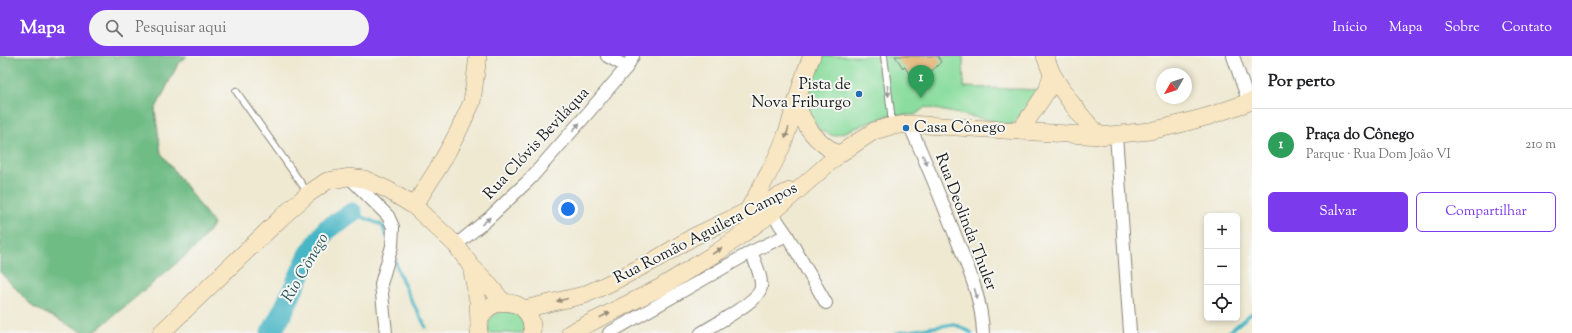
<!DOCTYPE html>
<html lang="pt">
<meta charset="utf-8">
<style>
:root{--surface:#fff;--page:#f2f2f2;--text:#202124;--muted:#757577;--line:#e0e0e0;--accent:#7c3aed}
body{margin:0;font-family:"Sorts Mill Goudy",serif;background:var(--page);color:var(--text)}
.controls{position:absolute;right:12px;bottom:12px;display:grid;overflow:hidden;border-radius:6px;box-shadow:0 2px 6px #0003}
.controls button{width:36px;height:36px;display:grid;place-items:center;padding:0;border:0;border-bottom:1px solid var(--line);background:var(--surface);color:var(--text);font:20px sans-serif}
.compass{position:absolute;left:1156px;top:12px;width:36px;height:36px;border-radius:50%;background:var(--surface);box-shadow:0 2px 6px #0003;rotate:231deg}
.you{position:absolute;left:568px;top:153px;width:14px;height:14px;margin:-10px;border:3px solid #fff;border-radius:50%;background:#1a73e8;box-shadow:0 0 0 6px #1a73e833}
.badge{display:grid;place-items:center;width:26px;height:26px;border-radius:50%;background:var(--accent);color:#fff;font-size:13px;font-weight:700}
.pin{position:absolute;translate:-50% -33px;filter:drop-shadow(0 1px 2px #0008)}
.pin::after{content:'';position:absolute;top:21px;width:14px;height:12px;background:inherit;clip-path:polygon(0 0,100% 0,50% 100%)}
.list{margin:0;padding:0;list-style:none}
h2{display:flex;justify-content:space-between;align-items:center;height:52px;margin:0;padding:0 16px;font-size:17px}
h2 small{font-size:13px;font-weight:400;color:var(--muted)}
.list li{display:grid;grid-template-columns:26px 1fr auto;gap:12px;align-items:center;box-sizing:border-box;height:72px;padding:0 16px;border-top:1px solid var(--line)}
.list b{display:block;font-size:15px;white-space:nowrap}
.list p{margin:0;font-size:13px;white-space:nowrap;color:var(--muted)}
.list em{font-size:13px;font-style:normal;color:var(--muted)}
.actions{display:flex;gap:8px;padding:12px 16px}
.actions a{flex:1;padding:9px 0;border:1px solid var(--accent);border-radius:6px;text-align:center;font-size:14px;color:var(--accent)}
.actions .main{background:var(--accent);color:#fff}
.icon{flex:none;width:22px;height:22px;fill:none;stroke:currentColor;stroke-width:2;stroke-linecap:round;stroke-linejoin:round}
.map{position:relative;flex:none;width:1252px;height:277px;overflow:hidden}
header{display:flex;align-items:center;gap:24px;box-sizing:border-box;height:56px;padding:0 20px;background:var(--accent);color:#fff}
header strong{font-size:19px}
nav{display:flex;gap:22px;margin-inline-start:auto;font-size:14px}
.search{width:280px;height:36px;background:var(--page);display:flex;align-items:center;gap:10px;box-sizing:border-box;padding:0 14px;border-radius:22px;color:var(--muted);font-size:15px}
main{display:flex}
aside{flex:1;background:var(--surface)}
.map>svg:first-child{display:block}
.green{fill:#8add9e;stroke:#537c5d}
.forest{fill:#6fbc85;stroke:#466c50}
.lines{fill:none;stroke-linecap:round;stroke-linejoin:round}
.stream{stroke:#49b6c6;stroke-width:3.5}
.river{stroke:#49b6c6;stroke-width:21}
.building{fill:#e0ab65}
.lane-casing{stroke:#868277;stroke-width:8}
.street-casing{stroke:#868277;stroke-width:14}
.secondary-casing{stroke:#868277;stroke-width:18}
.lane{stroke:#fff;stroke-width:6}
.street{stroke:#fff;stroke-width:12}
.secondary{stroke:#f9e7c3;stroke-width:17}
.oneway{fill:#999}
.oneway2{fill:#968c78}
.poi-dot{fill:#1f6fb2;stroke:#f6f6f2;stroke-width:1.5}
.labels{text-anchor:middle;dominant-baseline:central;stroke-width:4;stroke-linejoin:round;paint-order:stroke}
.poi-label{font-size:16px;fill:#1c1c1c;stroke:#f6f6f2;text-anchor:end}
.street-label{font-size:16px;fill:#1c1c1c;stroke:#f6f6f2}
.water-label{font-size:17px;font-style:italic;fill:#2e5a60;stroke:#f6f6f2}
</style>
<header>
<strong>Mapa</strong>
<div class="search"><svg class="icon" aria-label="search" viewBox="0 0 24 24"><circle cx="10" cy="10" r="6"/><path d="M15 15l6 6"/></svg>Pesquisar aqui</div>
<nav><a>Início</a><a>Mapa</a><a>Sobre</a><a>Contato</a></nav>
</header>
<main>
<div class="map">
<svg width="1252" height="277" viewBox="0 0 1252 277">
<rect width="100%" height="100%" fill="#f6f6f2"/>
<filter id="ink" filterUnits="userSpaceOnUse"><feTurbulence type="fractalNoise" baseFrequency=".025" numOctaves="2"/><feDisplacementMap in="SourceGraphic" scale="8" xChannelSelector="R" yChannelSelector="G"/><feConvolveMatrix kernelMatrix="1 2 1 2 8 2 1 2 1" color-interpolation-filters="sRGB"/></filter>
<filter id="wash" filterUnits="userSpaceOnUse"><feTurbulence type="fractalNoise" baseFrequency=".012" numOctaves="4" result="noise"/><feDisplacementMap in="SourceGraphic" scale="16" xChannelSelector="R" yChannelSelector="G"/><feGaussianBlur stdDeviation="0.9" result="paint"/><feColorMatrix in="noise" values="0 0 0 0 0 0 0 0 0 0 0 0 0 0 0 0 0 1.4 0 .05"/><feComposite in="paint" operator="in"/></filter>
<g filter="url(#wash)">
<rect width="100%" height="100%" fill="#efe9d2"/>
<!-- green -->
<g class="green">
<polygon points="824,0 963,0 964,31 1039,34 1012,69 925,51 915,59 890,59 834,80 819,74 807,52 814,20"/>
<path d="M501,255C514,255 526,260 523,277H488C487,266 491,259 501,255Z"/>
</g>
<!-- forest -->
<polygon class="forest" points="0,0 187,0 178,8 155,54 161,97 214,168 197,190 93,277 84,277 33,251 0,216"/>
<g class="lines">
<!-- stream -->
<g class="stream">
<polyline points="352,157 382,169 388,183"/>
<path d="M393,198C400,224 413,248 426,271"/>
<polyline points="897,277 954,268 972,277"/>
<polyline points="1228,277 1252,257"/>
</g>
<!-- river -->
<polyline class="river" points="271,277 284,253 309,199 327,173 352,157"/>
</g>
<g id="blocks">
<!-- building -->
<polygon class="building" points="895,0 938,0 941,6 933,14 923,17 920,11 909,18 905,11 903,12"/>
</g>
</g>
<g filter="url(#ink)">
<use href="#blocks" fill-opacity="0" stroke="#868277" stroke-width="1"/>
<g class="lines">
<!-- lane casing -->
<g class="lane-casing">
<g id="lane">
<polyline points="884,0 891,57 891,68"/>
<polyline points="236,35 308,137"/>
</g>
</g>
<!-- street casing -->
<g class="street-casing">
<g id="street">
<polyline points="607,0 627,11"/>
<polyline points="1233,0 1249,47"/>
<path d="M909,68C926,106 942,145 957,184C969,214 982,244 983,277"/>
<polyline points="1116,79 1130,276"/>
<polyline points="349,121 388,160 393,171 392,190 381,228 386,277"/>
<polyline points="772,157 787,179 826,247"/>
<polyline points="456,189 488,163 530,123 587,58 627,11 633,0"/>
<polyline points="609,277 751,196 787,179"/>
<path d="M701,277C713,269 760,245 761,231C762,220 755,206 751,196"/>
</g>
</g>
<!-- secondary casing -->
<g class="secondary-casing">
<g id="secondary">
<path d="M1052,18C1066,41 1081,62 1100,80"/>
<path d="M796,48C808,75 813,82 838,99"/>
<polyline points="1020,75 1047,35 1052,18 1045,0"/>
<polyline points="414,150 440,109 457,78 472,46 478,0"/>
<path d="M748,154C761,131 776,107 785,82C795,55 800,27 812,0"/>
<polyline points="471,210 478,245 479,267"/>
<polyline points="524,253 584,239 612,226 653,205 693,181 790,135"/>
<polyline points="161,277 284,159 308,138 327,125 349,121 364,123 388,134 414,150 456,189 471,210 485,224 503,246"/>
<path d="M479,277C474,237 536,236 532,277"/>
<polyline points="570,277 661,231 719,195 772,157 838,99 874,75 891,70 909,68 1100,80 1150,75 1176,69 1209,60 1252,45"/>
</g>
</g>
<!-- lane -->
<use href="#lane" class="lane"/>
<!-- street -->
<use href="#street" class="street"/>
<!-- secondary -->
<use href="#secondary" class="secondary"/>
</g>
<!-- one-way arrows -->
<defs><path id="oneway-solid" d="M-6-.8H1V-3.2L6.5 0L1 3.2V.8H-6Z"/></defs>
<g class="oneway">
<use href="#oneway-solid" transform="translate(888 35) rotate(83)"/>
<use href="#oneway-solid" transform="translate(576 71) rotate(-48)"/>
<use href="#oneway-solid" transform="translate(925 104) rotate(65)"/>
<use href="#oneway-solid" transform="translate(486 165) rotate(-40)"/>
<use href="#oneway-solid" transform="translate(976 238) rotate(75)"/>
</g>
<g class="oneway2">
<use href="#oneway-solid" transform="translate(787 77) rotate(107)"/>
<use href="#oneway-solid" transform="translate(717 195) rotate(-33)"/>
<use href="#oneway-solid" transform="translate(562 244) rotate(166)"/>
<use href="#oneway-solid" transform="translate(605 259) rotate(-27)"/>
</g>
</g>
<!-- markers -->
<g class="poi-dot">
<circle cx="859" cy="38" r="4"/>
<circle cx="906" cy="72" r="4"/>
</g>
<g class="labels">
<!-- poi labels -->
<g class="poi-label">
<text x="851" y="29">Pista de<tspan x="851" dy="18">Nova Friburgo</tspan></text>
<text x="914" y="72" text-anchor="start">Casa Cônego</text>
</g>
<!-- street labels -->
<g class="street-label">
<text transform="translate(537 88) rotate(-47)">Rua Clóvis Beviláqua</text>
<text transform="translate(965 166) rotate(69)">Rua Deolinda Thuler</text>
<text transform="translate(706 178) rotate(-27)">Rua Romão Aguilera Campos</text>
</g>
<!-- water labels -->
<g class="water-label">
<text transform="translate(306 212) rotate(-60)">Rio Cônego</text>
</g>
</g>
</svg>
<div class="controls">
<button>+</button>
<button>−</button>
<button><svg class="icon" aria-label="locate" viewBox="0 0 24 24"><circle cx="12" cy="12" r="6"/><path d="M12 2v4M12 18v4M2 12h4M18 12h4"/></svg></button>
</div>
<svg class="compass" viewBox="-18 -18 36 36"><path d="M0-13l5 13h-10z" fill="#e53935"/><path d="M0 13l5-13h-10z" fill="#757577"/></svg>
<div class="you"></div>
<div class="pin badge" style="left:921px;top:42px;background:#2e9e5b">1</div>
</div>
<aside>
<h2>Por perto<small></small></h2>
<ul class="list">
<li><span class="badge" style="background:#2e9e5b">1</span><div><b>Praça do Cônego</b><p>Parque · Rua Dom João VI</p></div><em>210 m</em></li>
</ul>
<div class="actions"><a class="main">Salvar</a><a>Compartilhar</a></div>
</aside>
</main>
